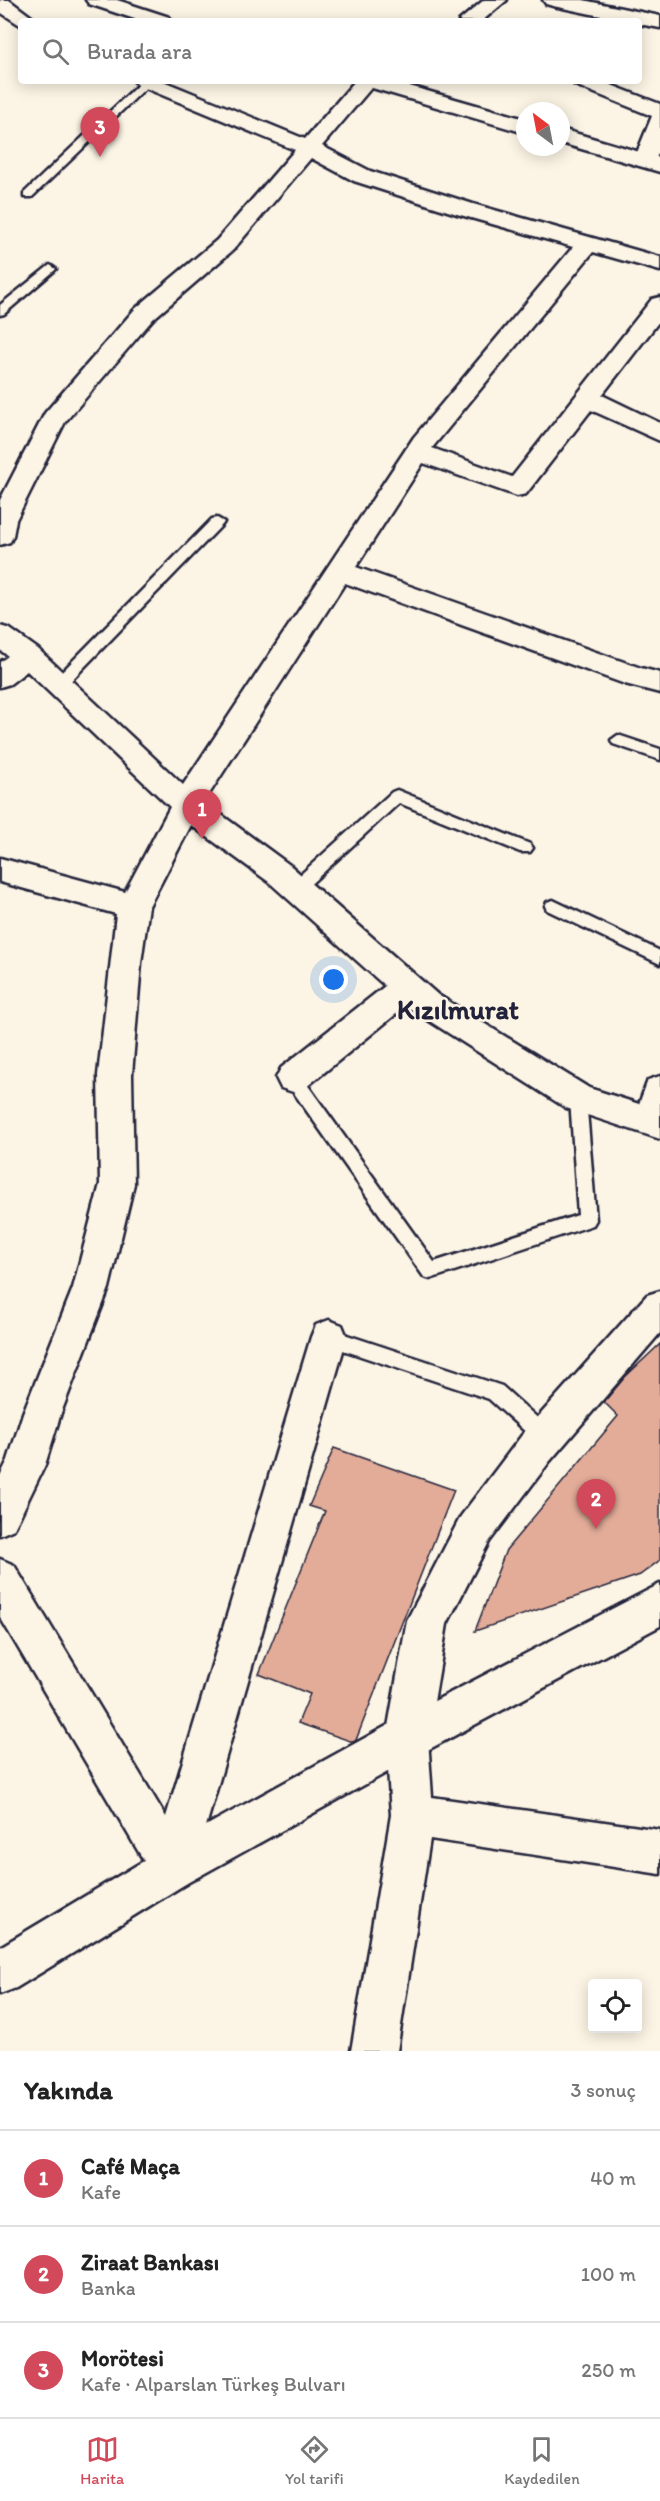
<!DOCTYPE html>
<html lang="tr">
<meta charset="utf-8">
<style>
:root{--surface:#fff;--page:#f2f2f2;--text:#222;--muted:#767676;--line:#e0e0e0;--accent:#d1495b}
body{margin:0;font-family:Itim,sans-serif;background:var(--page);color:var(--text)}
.controls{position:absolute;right:18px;bottom:18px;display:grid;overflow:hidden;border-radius:6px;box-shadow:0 3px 15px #0003}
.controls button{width:54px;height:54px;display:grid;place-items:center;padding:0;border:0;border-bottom:2px solid var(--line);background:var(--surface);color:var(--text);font:30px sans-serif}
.compass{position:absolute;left:516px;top:102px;width:54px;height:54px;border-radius:50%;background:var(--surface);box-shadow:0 3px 15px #0003;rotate:328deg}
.you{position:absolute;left:334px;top:980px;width:21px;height:21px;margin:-15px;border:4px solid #fff;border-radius:50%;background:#1a73e8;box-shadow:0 0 0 9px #1a73e833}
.badge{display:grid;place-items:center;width:39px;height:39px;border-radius:50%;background:var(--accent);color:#fff;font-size:20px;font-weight:700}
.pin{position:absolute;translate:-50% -50px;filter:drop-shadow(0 2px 3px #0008)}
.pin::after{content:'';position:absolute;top:32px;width:21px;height:18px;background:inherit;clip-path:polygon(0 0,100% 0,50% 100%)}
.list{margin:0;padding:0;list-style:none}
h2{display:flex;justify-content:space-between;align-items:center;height:78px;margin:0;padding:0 24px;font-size:26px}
h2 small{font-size:20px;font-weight:400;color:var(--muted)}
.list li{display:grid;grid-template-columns:39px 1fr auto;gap:18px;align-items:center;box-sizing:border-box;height:96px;padding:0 24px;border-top:2px solid var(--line)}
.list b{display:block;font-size:22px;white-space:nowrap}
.list p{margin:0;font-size:20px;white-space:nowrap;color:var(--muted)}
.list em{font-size:20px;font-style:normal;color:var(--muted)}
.icon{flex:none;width:33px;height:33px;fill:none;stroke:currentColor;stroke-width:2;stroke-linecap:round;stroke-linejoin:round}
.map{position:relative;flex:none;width:660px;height:2051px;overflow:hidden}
.search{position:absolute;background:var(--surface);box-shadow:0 3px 15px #0003;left:18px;right:18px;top:18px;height:66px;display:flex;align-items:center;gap:15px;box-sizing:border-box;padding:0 21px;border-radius:6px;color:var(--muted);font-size:22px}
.sheet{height:366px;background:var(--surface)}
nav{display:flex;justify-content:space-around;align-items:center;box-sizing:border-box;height:84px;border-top:2px solid var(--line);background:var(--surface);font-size:16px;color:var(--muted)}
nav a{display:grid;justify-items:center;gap:3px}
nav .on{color:var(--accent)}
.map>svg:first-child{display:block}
.building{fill:#e3ac99;stroke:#22223b;stroke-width:1.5}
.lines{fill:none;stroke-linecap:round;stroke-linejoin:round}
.lane-casing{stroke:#22223b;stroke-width:5}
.street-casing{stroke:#22223b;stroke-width:5}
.secondary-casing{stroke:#22223b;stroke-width:5}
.lane{fill:#fcf5e5;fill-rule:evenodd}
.street{fill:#fcf5e5;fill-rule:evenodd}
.secondary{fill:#fcf5e5;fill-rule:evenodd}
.labels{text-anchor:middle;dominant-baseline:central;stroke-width:5;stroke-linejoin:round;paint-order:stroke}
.district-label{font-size:27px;font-weight:bold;fill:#22223b;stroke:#fcf5e5}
</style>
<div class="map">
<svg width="660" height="2051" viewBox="0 0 660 2051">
<rect width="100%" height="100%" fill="#fcf5e5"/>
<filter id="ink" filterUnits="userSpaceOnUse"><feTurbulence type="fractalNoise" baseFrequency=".0167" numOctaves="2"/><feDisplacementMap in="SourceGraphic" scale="12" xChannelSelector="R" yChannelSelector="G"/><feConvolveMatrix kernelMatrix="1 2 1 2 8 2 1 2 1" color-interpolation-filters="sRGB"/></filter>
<g filter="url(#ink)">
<!-- building -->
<g class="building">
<polygon points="660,1344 660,1560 640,1575 475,1631 506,1550 618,1416 604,1402 625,1377"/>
<polygon points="334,1448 454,1490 356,1740 353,1742 298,1723 310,1694 259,1674 325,1511 309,1506"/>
</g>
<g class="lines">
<!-- lane casing -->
<g class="lane-casing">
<g id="lane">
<polygon points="142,81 152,82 32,197 24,197 24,193"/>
<polygon points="50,265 56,269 54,271 4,314 0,315 0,305"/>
<polygon points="217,518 224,522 222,525 63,689 53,689 51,685 53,681 212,519"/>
<polygon points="618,735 660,749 660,760 613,744 611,740"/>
<polygon points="397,790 530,844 533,848 530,852 520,852 399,803 302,892 290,892 288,888 290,884 392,792"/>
<polygon points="553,900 660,951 660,964 547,910 545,906 547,902"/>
<polygon points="293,1071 299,1073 434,1262 578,1215 570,1098 572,1093 578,1091 584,1093 586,1098 596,1220 593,1225 430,1279 424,1277 287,1083 285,1078 287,1073"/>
<polygon points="329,1329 502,1386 552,1431 555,1437 552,1443 545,1446 538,1443 489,1399 322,1343 320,1337 322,1331"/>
</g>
</g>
<!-- street casing -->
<g class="street-casing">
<g id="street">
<polygon points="0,0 9,0 37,21 21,21 20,25 0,12"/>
<polygon points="484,0 507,0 482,21 459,21"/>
<polygon points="543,0 583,0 660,16 660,28 639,24 639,21 625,21 553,6 546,4"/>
<polygon points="134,81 163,81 305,139 355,81 377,81 322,146 370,171 473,204 660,257 660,271 593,252 432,448 512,477 652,299 660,297 660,320 602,395 660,423 660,441 591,410 526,494 517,496 423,463 356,567 641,668 660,673 660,693 625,684 345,583 204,802 291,866 438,995 589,1088 639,1104 648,1080 660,1076 660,1139 566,1108 406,1006 305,1088 293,1092 281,1088 276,1078 281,1068 385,986 269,882 191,825 149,906 141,963 132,1075 134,1184 109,1288 61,1413 45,1465 14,1529 0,1535 0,1476 8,1460 23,1413 73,1288 100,1184 98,1075 116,914 0,882 0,858 125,892 170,807 27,671 10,684 0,687 0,662 8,656 0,650 0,626 10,629 38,649 183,785 414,437 573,247 457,214 354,181 311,158 233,250 153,319 65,422 16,520 13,536 10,542 0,545 0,500 45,413 135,309 217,240 295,150 138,85"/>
<polygon points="571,81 601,81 660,104 660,149 653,165 645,167 637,165 634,160 652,116 575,85"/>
<polygon points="660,1291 660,1333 550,1461 489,1542 447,1624 428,1738 432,1797 660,1830 660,1874 430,1839 397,2051 351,2051 391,1815 386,1738 407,1620 461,1516 522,1435 647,1295"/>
<polygon points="329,1320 342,1325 347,1337 194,1868 187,1883 172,1890 157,1883 0,1617 0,1559 14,1565 166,1817 311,1337 316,1325"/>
</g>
</g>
<!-- secondary casing -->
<g class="secondary-casing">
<g id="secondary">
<polygon points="86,0 117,0 169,17 172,21 141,21 89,4"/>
<polygon points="358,81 392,81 525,119 525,133 362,85"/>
<polygon points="561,129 660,158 660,172 561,143"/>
<polygon points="660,1584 660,1626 422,1753 187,1883 16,1988 0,1994 0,1947 157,1853 392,1723"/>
</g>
</g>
<!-- lane -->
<use href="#lane" class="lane"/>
<!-- street -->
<use href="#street" class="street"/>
<!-- secondary -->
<use href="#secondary" class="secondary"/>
</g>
</g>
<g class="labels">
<!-- district labels -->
<g class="district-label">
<text x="458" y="1009">Kızılmurat</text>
</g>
</g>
</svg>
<div class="controls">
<button><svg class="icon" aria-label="locate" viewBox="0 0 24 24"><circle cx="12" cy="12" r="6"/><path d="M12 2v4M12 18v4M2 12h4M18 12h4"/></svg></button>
</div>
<svg class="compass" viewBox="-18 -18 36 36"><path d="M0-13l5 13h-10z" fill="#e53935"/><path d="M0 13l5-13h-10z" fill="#767676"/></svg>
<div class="you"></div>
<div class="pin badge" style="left:202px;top:839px">1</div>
<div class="pin badge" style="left:596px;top:1529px">2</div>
<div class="pin badge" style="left:100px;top:157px">3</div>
<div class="search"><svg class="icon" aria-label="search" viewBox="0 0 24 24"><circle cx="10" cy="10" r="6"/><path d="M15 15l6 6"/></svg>Burada ara</div>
</div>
<section class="sheet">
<h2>Yakında<small>3 sonuç</small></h2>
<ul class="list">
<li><span class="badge">1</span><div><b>Café Maça</b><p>Kafe</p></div><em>40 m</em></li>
<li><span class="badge">2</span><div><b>Ziraat Bankası</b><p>Banka</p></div><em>100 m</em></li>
<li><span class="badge">3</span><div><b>Morötesi</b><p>Kafe · Alparslan Türkeş Bulvarı</p></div><em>250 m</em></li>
</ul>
</section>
<nav>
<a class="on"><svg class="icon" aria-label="map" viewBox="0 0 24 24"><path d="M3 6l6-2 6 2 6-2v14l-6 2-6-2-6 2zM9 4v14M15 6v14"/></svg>Harita</a>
<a><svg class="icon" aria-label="directions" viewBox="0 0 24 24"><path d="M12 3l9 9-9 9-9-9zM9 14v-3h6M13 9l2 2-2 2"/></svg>Yol tarifi</a>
<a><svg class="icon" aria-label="saved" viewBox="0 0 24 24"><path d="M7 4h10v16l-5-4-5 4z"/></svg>Kaydedilen</a>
</nav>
